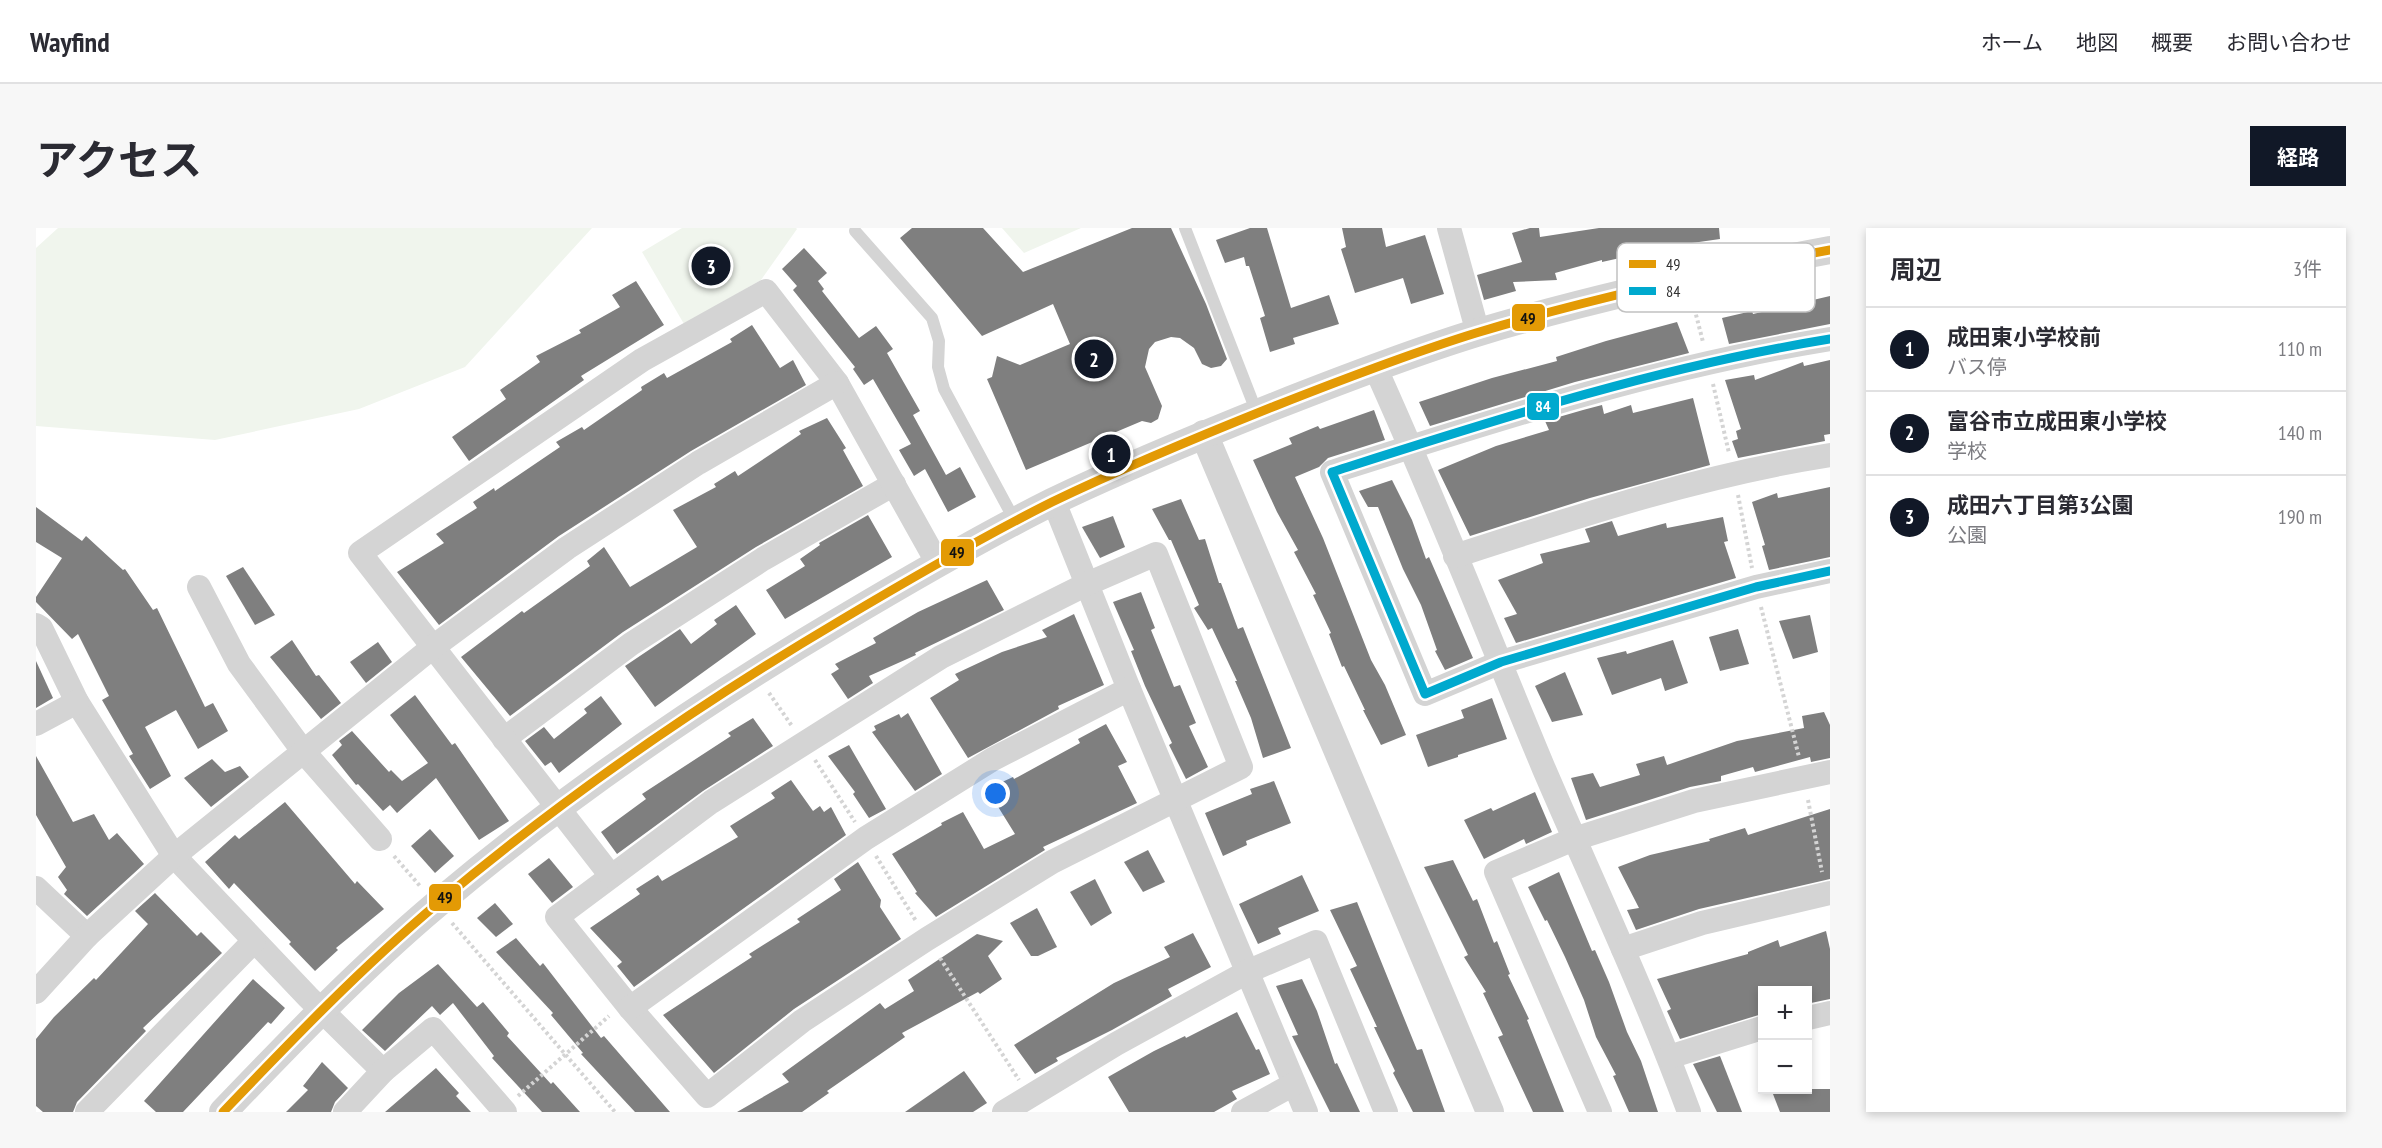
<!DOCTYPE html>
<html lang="ja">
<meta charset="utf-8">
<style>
:root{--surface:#fff;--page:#f7f7f7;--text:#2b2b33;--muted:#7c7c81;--line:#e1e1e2;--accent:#111827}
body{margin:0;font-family:"PT Sans Narrow","Noto Sans JP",sans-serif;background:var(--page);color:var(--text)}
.controls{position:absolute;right:18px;bottom:18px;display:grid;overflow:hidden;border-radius:0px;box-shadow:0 3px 9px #0003}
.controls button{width:54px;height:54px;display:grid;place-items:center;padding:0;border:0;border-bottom:2px solid var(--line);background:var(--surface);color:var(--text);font:30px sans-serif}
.you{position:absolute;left:960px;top:566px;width:21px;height:21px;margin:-15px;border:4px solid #fff;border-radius:50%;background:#1a73e8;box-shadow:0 0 0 9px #1a73e833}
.badge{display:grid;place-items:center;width:39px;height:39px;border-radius:50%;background:var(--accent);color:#fff;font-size:20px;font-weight:700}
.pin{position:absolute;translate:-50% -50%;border:3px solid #fff;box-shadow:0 2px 6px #0006}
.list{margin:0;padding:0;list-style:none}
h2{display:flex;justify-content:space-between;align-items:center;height:78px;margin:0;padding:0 24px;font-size:26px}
h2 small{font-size:20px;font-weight:400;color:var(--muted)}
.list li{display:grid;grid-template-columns:39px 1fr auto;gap:18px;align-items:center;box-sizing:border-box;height:84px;padding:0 24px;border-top:2px solid var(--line)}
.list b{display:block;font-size:22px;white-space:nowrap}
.list p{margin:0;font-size:20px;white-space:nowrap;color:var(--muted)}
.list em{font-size:20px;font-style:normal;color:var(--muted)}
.map{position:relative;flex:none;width:1794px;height:884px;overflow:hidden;border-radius:0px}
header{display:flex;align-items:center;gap:36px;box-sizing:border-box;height:84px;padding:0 30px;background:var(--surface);border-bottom:2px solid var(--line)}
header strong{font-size:28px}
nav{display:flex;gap:33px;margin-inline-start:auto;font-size:21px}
.intro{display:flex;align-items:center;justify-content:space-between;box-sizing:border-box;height:144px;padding:0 36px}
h1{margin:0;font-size:42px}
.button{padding:15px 27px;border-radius:0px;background:var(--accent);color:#fff;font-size:21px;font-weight:700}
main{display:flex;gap:36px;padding:0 36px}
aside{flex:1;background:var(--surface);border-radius:0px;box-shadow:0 3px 9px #0003}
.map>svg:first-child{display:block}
.green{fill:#f0f5ed}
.building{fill:#7f7f7f}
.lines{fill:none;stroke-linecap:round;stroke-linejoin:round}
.path{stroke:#d4d4d4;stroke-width:4;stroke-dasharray:3 3;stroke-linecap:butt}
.service{stroke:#d4d4d4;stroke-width:12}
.minor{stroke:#d4d4d4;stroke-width:24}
.tertiary{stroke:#d4d4d4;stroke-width:28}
.bus-1-casing{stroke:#fff;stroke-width:14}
.bus-2-casing{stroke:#fff;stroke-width:14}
.bus-1{stroke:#e39a05;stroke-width:9}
.bus-2{stroke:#00a9ce;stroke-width:9}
.key{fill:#fff;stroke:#c1c1c1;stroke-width:1.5}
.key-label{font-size:16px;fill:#303030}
.line-badge{stroke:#fff;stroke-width:2}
.badge-label{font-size:16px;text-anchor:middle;font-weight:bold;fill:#fff}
.pale-badge-label{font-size:16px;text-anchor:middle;font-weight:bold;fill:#111}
</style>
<header>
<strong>Wayfind</strong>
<nav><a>ホーム</a><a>地図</a><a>概要</a><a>お問い合わせ</a></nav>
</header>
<div class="intro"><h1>アクセス</h1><a class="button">経路</a></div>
<main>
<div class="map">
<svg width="1794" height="884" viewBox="0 0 1794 884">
<rect width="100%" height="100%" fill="#fff"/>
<!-- green -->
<g class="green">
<polygon points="22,0 556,0 429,139 323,181 179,212 0,198 0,20"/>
<polygon points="646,0 760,0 761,1 725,52 648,96 606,24"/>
<polygon points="966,0 1045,0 988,25"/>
</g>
<!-- building -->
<g class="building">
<polygon points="876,0 947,0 987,44 1096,0 1135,0 1170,76 1191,131 1185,138 1175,140 1166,136 1158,120 1144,110 1135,109 1119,114 1113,121 1109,139 1126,178 1122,191 1115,195 1106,193 990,242 951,151 956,149 961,128 984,137 1034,116 1017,76 946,108 864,10"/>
<polygon points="1214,0 1231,0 1255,80 1293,67 1303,96 1257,110 1259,116 1234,124 1224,90 1229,88 1213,38 1210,38 1208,29 1189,35 1180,12"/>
<polygon points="1306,0 1346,0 1350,19 1389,7 1408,66 1375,76 1367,50 1319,65 1305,21 1310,19"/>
<polygon points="1494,0 1503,0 1504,9 1563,0 1683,0 1684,11 1593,24 1593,28 1566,34 1566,32 1519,45 1521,52 1477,54 1480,63 1448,72 1441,47 1486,34 1476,5"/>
<polygon points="768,20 791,45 782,53 788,61 786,63 823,110 840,98 857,121 851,125 884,183 877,187 910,247 924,239 940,269 912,284 889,241 878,248 863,222 875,216 837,151 828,157 817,141 819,139 757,62 761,58 746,41"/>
<polygon points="600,53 628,97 545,148 548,152 433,233 416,209 470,171 464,162 504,134 500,128 545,105 543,102 584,79 576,67"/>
<polygon points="1794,68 1794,96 1693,116 1686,90 1716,83 1717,86"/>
<polygon points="1641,94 1653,125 1539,154 1394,198 1383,174 1456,150 1521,133 1520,129 1570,113"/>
<polygon points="716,97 744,140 757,132 770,157 655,223 523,308 403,397 361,344 408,315 400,306 441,280 437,274 458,260 459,263 524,219 520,214 546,199 548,202 606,162 605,159 628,145 631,150 696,114 694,111"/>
<polygon points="1794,132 1794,206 1788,207 1789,213 1702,230 1696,213 1702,211 1700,203 1705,201 1689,152 1718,147 1719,152 1767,134 1768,138"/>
<polygon points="1657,170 1674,237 1554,270 1434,308 1402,242 1460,218 1513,202 1509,193 1547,182 1566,177 1568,186 1595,177 1597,185"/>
<polygon points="1338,182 1349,212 1292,230 1283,239 1259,249 1287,310 1335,432 1349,457 1370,507 1345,517 1327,482 1329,482 1308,438 1306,439 1293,406 1295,405 1277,367 1280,366 1258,324 1262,322 1241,284 1217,232 1256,216 1253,210 1282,198 1284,201"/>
<polygon points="791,190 810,220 807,222 827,258 720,319 587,404 474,488 425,429 486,383 488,385 554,338 551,333 568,319 594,359 661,319 637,282 680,259 678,256 699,243 702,248 765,206 763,203"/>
<polygon points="1356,252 1376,292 1390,331 1393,329 1437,430 1409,442 1399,423 1401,422 1385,377 1367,341 1342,279 1332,279 1323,263"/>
<polygon points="1794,259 1794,329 1733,342 1726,318 1729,317 1716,274 1741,265 1742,270"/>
<polygon points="1145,271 1163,312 1169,311 1183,355 1185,355 1202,401 1207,399 1255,520 1227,530 1215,490 1199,453 1201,453 1176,400 1172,402 1158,380 1163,377 1135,312 1133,312 1116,281"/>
<polygon points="0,279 46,313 50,308 87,342 89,341 117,382 121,380 169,479 177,475 192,503 162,521 140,482 109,499 135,548 114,561 93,528 97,526 66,472 73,468 42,406 36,411 0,374 0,369 26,330 0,314"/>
<polygon points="832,287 856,329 749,391 730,362 769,338 764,331 784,317 783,315"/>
<polygon points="1077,288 1089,319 1064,330 1046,299"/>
<polygon points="1687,289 1692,313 1688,314 1700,350 1480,415 1468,390 1481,386 1462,352 1507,335 1504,326 1554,314 1549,301 1576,293 1582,308 1630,295 1631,300"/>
<polygon points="207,339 239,387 219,397 190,348"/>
<polygon points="951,352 968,382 879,425 880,427 833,448 837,455 812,471 795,446 803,441 799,436 840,415 837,410 882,384"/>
<polygon points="1105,364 1119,400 1115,402 1138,459 1144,457 1160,495 1153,498 1172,539 1150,551 1133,517 1136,515 1109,458 1095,423 1098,422 1077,374"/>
<polygon points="700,377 720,406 619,479 589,438 644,401 655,416 681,396 678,392"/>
<polygon points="1038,386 1068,457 1022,478 1023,481 932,530 894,470 923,452 919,446 966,424 1011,409 1006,402"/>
<polygon points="1774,387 1782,424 1757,431 1743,393"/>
<polygon points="1702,401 1713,436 1684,443 1673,409"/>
<polygon points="256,412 280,448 283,447 305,475 285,491 234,429"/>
<polygon points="1637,412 1652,455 1629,463 1625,450 1576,467 1561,430 1590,423 1591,426"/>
<polygon points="342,414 356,434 330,455 314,434"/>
<polygon points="0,433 17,470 0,480"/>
<polygon points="1529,444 1547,487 1516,494 1499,458"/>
<polygon points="379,467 416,517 419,515 473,593 443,612 400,550 361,585 354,577 347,583 322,556 320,557 296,527 306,517 303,513 316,503 353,544 355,542 366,553 392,535 354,487"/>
<polygon points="565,468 586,496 523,545 515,534 509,538 489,513 508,499 518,511 551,485 548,481"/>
<polygon points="1456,470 1471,511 1422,527 1422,529 1392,539 1380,507 1428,490 1425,482"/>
<polygon points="1788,484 1794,497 1794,530 1775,534 1774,529 1719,544 1717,539 1685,548 1685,553 1654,559 1550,592 1535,550 1557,545 1564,559 1604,547 1600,536 1628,528 1631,537 1701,513 1768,500 1766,488"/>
<polygon points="872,485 906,546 879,563 836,504 840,502 838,498 863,486 865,490"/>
<polygon points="717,490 737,518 667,563 581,626 565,604 610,571 606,566 695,508 692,505"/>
<polygon points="1070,496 1091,534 1082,538 1101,575 1007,619 1009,622 900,689 879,665 881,664 856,626 906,597 905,595 927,584 948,621 979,606 951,561 977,549 978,551 1044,515 1042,511"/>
<polygon points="813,517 850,581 833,590 817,566 819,564 792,528"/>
<polygon points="0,528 37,594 58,586 73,612 81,605 108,636 51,688 28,666 31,662 22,649 30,639 0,587"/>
<polygon points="176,531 189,544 204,538 213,549 175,579 148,550"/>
<polygon points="755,552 777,583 784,578 788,584 795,579 810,607 598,759 581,738 586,734 554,700 604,666 600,661 622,647 626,653 702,609 694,598 739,570 735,565"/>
<polygon points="1238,553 1255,595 1210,613 1211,617 1187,628 1169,585 1216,566 1214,561"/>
<polygon points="1499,564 1516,604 1490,616 1488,611 1448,631 1428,592 1455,580 1457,583"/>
<polygon points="249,574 319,656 321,653 348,681 300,720 302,722 279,743 253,716 255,714 198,655 193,661 169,634 199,607 203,611"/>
<polygon points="1794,581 1794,651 1663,681 1600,702 1591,682 1603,680 1582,639 1614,627 1674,613 1673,611 1709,600 1712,607"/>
<polygon points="394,601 418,628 399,645 375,618"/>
<polygon points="1112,622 1129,654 1107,664 1088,634"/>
<polygon points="513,630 537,659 516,675 492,646"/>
<polygon points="1417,632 1437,673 1441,671 1458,715 1461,713 1474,746 1472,747 1493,791 1491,792 1528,884 1497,884 1462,809 1467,807 1447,765 1450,764 1428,729 1432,727 1388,639"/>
<polygon points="822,634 845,672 844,679 865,711 758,781 678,845 627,787 716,729 713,726 764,694 761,691 805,662 798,651"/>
<polygon points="1523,644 1556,723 1559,722 1573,754 1591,804 1605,833 1622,884 1593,884 1577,848 1580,847 1560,809 1548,772 1529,729 1511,692 1509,693 1492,659"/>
<polygon points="1266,647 1283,683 1242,700 1245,706 1222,716 1203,676"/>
<polygon points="1059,651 1076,685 1055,698 1034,664"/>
<polygon points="119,665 161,708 165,704 186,725 107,800 110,803 41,874 37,884 7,884 0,878 0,811 18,789 58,750 60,752 112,696 99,683"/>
<polygon points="1321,674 1381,822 1386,821 1409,884 1377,884 1357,845 1359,843 1338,799 1341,799 1314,741 1321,738 1294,682"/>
<polygon points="459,675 477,696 460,709 441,690"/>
<polygon points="1001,680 1021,719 1002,728 995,728 974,695"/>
<polygon points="1790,703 1794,721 1794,771 1775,775 1772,762 1726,762 1726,786 1644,811 1631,783 1635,781 1621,751 1712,726 1712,724 1742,712 1744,719"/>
<polygon points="1157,705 1175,739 1132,761 1136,768 1076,802 1020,830 1022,833 999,846 978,817 1078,755 1134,729 1128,719"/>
<polygon points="941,706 967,713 952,728 966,751 944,766 942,764 866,805 869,809 791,863 793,865 766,884 701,884 753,854 746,846 844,775 849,781 878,763 872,752"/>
<polygon points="480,710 504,738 507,735 565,810 568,808 634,884 599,884 545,826 547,825 515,787 517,785 460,724"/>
<polygon points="402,736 441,779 447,774 473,805 471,808 515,856 517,854 544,884 506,884 456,830 458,828 417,775 404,787 396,778 349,823 326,802 363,765"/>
<polygon points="217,751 249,780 235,796 232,794 147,884 120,884 108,873"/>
<polygon points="1266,751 1281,783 1299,836 1301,835 1324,884 1294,884 1256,808 1262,807 1240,758"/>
<polygon points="1201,784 1220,822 1223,821 1234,846 1196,863 1201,871 1178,884 1093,884 1072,849 1118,823 1149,808 1150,810"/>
<polygon points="1684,828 1706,884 1681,884 1657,836"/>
<polygon points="286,834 312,860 299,874 295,884 250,884 272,862 267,858"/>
<polygon points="400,840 423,865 420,868 435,884 349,884"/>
<polygon points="928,843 951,875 937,884 869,884"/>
<polygon points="1735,861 1794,861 1794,884 1744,884"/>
</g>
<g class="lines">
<!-- path -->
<g class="path">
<polyline points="1657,75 1667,114"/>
<polyline points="1677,156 1693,225"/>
<polyline points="1702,267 1716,340"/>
<polyline points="1725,379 1763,529"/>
<polyline points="733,465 756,498"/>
<polyline points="779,532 819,594"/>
<polyline points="1772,572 1786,644"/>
<polyline points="358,628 384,658"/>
<polyline points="840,628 880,693"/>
<polyline points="416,695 579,884"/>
<polyline points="904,730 983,852"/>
<polyline points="482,868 573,788"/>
</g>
<!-- service -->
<g class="service">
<polyline points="1149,0 1221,185"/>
<polyline points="819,3 896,90 903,113 902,139 908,161 979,293"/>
</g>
<!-- minor -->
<g class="minor">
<polyline points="1413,0 1442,105"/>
<path d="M1794,111C1622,139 1462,191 1296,244L1389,466L1465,434L1720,359L1794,343"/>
<path d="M1339,139C1399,271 1452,407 1508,541C1557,655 1610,767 1653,884"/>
<polyline points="1018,274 1093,461 1270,884"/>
<polygon points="1120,326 1205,539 1016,634 891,711 766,793 671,868 594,780 521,689 675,574 905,429 1051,356"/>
<path d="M1419,328C1542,288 1666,247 1794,227"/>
<polyline points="163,359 203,436 267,523 344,611"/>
<polyline points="0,397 5,400 41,474 138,628 272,769 347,843"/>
<polyline points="0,496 41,474"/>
<polyline points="468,511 595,416 727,331 858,256"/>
<polyline points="575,648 324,325 606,132 730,63 801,155 901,334"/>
<polyline points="0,660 51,708"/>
<polyline points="1587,721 1666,695 1794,665"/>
<polyline points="0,764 51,708 138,628 397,419 531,320 662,235 801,155"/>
<polyline points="594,780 830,610 957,531 1093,461"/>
<polyline points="1772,790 1794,785"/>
<polyline points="1633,829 1726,800"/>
<polyline points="51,884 218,713"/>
<polyline points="309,884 347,843 397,801 469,884"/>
<polyline points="968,884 1080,816 1213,743 1280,714 1350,884"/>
<polyline points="1207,884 1258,856"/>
<polyline points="1564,884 1460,644 1538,611 1658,573 1794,544"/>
</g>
<!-- tertiary -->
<g class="tertiary">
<polyline points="1168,206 1454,884"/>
<path d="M187,884C256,812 325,740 401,676C527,570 663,476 805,392C874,351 944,310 1016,274C1089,239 1164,208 1239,178C1305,152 1372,126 1440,105C1556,70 1675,44 1794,22"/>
</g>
<!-- bus-1 casing -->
<g class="bus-1-casing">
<path id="bus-1" d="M187,884C256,812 325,740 401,676C527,570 663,476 805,392C874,351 944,310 1016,274C1089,239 1164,208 1239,178C1305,152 1372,126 1440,105C1556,70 1675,44 1794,22"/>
</g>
<!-- bus-2 casing -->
<g class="bus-2-casing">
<path id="bus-2" d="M1794,111C1622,139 1462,191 1296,244L1389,466L1465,434L1720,359L1794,343"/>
</g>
<!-- bus-1 -->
<use href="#bus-1" class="bus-1"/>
<!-- bus-2 -->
<use href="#bus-2" class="bus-2"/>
</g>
<!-- legend -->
<rect x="1581" y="15" width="198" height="69" rx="9" class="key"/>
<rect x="1593" y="32" width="27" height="8" fill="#e39a05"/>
<rect x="1593" y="59" width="27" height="8" fill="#00a9ce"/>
<g class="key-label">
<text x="1630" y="42">49</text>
<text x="1630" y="69">84</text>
</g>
<g class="line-badge">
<rect x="1475" y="75" width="35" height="29" rx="6" fill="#e39a05"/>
<rect x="1490" y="164" width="34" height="29" rx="6" fill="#00a9ce"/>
<rect x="904" y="310" width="35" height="29" rx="6" fill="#e39a05"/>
<rect x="392" y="655" width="34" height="29" rx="6" fill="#e39a05"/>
</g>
<g class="badge-label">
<text x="1507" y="184">84</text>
</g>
<g class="pale-badge-label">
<text x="1492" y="96">49</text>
<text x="921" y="330">49</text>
<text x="409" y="675">49</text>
</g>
</svg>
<div class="controls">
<button>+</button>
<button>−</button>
</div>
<div class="you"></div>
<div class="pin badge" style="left:1075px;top:226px">1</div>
<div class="pin badge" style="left:1058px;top:131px">2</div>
<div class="pin badge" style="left:675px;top:38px">3</div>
</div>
<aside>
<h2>周辺<small>3件</small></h2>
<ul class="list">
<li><span class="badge">1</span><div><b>成田東小学校前</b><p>バス停</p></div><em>110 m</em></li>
<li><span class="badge">2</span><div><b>富谷市立成田東小学校</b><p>学校</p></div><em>140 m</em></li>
<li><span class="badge">3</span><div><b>成田六丁目第3公園</b><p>公園</p></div><em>190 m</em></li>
</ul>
</aside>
</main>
